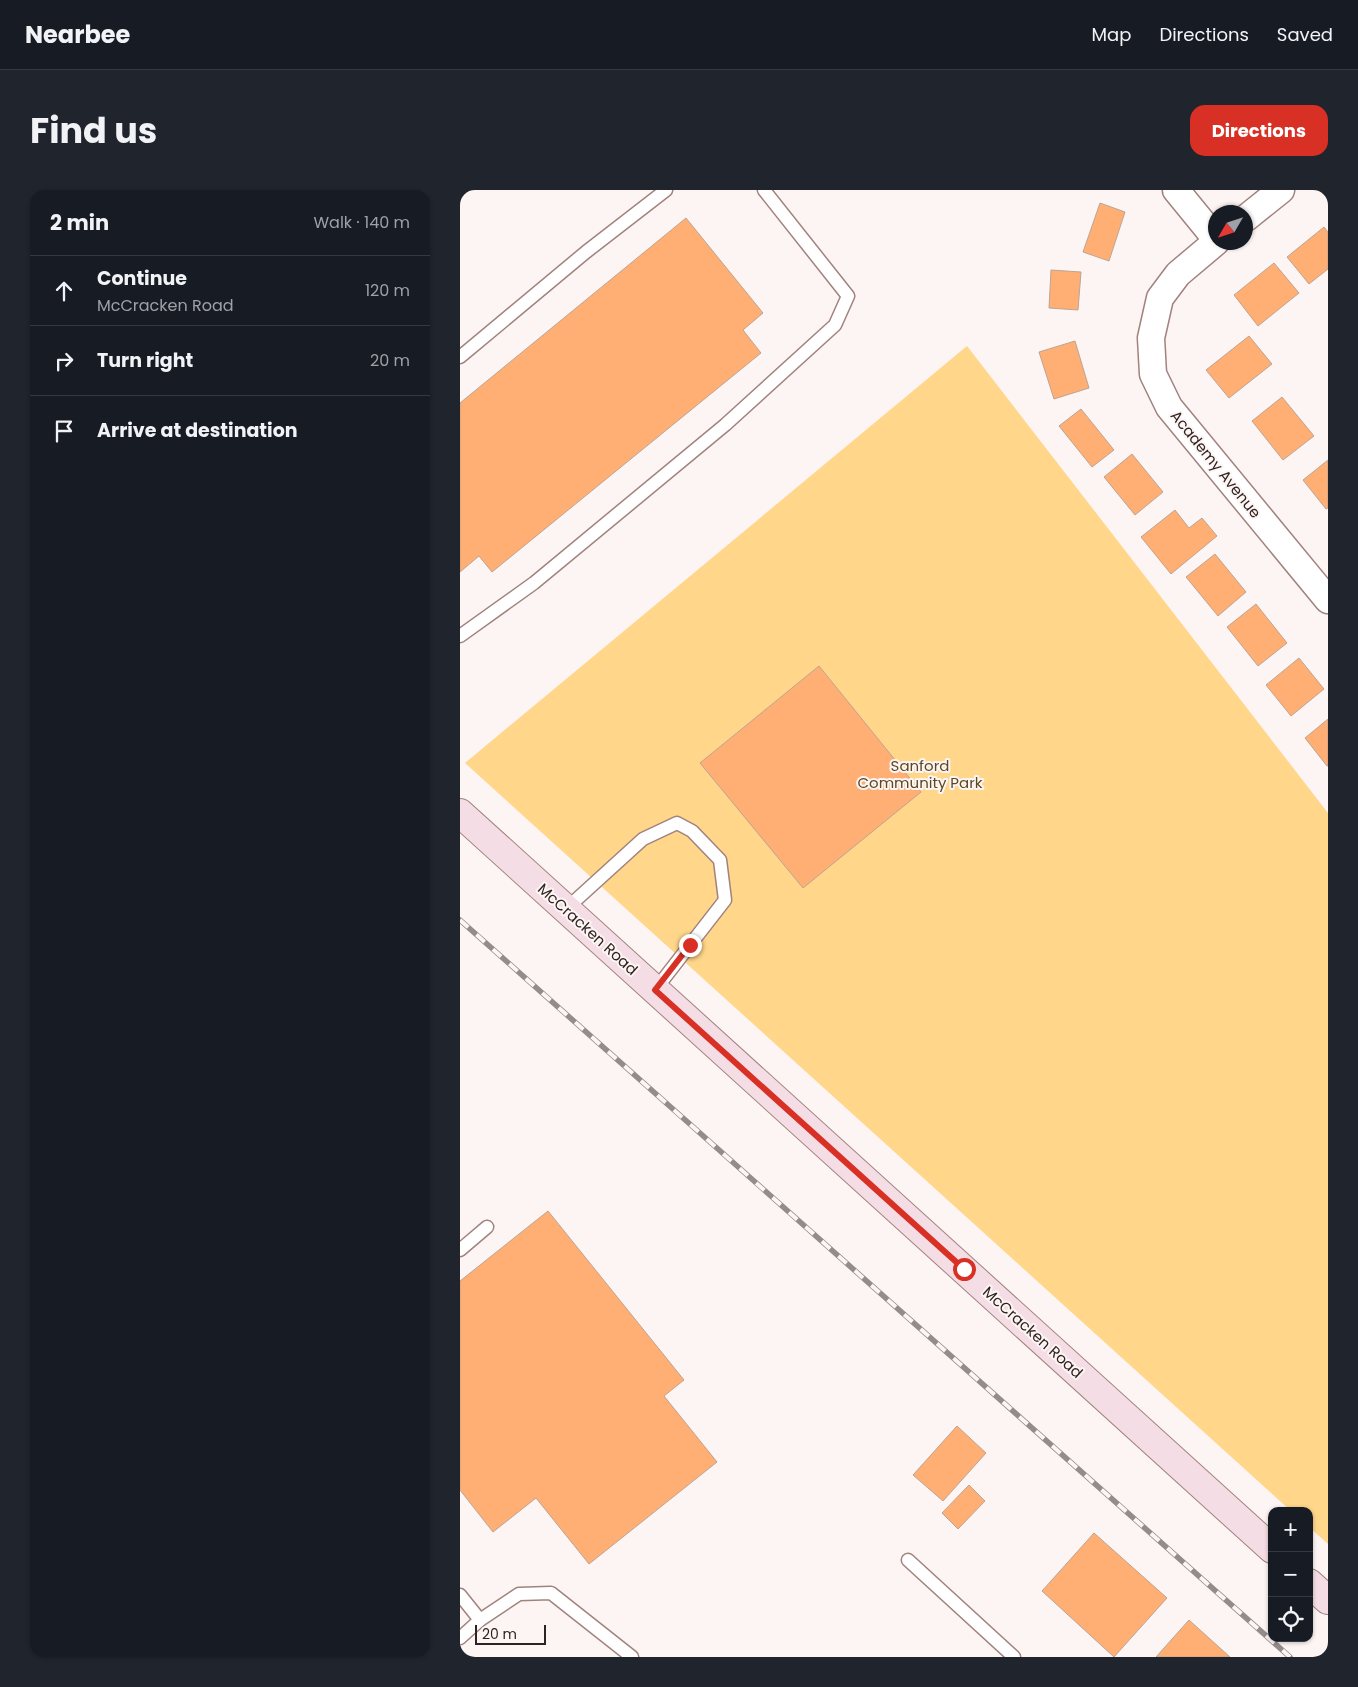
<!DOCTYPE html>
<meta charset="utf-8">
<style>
:root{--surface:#171b24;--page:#20242c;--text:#f1f3f6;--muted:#9ea1a6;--line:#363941;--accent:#d93025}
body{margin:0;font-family:Poppins,sans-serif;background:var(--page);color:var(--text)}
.controls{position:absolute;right:15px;bottom:15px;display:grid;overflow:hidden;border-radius:10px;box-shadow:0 1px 4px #0004}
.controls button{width:45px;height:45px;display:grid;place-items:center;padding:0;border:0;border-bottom:1px solid var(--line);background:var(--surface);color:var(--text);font:25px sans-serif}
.compass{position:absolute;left:748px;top:15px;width:45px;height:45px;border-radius:50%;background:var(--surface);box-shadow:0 1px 4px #0004;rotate:231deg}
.scale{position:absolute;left:15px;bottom:12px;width:71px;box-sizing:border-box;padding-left:5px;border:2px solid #2f2321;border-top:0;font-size:14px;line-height:18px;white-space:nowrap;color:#2f2321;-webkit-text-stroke:4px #fcf5f4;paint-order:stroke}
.stop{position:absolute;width:15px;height:15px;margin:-11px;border:4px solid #d93025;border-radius:50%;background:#fff}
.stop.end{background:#d93025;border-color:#fff;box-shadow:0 1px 5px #0008}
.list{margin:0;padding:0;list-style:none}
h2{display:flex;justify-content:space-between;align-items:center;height:65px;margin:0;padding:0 20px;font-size:21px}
h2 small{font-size:16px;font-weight:400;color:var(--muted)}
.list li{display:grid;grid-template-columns:32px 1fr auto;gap:15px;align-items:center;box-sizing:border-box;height:70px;padding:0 20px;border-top:1px solid var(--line)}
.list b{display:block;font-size:19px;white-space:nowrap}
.list p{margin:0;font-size:16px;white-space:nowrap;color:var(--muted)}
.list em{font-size:16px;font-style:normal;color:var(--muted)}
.icon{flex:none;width:28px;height:28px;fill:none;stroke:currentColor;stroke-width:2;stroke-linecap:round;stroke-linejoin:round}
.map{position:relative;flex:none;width:868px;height:1467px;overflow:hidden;border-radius:15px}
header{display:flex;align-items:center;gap:30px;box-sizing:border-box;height:70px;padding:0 25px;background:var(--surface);border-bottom:1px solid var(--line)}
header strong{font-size:24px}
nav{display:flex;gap:28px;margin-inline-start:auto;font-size:18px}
.intro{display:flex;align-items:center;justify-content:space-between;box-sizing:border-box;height:120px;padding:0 30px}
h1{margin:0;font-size:35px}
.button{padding:12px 22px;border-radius:15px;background:var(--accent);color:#fff;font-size:18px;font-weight:700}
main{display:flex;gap:30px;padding:0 30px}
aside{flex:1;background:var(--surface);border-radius:15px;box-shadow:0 1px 4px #0004}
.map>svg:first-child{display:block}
.green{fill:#ffd68a}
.building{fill:#ffae74;stroke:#bea493}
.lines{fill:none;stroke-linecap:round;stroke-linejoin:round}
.lane-casing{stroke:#a1827d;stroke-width:15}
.street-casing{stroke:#a1827d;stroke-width:29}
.secondary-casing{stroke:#a1827d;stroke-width:30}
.lane{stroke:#fff;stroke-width:12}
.street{stroke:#fff;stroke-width:26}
.secondary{stroke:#f4dde4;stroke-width:28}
.rail-casing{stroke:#958c8a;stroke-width:5.5}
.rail{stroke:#fcf5f4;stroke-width:4;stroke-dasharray:11;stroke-linecap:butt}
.route{stroke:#d93025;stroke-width:6}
.labels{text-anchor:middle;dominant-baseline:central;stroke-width:4;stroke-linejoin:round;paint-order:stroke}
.street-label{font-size:15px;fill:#2f2321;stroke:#fcf5f4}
.park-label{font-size:15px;fill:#5c4923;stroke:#fcf5f4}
</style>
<header>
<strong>Nearbee</strong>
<nav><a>Map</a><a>Directions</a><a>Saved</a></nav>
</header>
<div class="intro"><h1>Find us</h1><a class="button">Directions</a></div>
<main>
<aside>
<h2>2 min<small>Walk · 140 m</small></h2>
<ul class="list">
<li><svg class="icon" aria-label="ahead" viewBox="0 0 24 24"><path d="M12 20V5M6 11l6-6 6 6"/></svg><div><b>Continue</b><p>McCracken Road</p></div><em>120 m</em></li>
<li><svg class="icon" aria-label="right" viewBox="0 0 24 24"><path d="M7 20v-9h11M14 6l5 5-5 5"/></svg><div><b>Turn right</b></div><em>20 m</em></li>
<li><svg class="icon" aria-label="arrive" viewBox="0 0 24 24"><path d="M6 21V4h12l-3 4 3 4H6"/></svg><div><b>Arrive at destination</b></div></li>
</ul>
</aside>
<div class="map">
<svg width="868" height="1467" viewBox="0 0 868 1467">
<rect width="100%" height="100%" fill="#fcf5f4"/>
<!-- green -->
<polygon class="green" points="507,156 868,623 868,1354 849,1337 849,1321 831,1321 5,573"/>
<!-- building -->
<g class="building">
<polygon points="640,13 665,22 649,71 623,62"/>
<polygon points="226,28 303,123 283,140 301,163 32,382 19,366 0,382 0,213"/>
<polygon points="864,37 868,42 868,79 849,94 827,67"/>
<polygon points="814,73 839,103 798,136 774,105"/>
<polygon points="591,80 621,82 618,120 589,118"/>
<polygon points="789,146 812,174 769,208 746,180"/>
<polygon points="615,151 629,198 594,209 579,162"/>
<polygon points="822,207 854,246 823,270 792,231"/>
<polygon points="621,219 654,260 632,277 599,236"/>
<polygon points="672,264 703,302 675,325 644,287"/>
<polygon points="868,270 868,318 866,319 843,290"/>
<polygon points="715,320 729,338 742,328 757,346 711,384 681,347"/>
<polygon points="755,364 786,402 758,426 726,387"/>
<polygon points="796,414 827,453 798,476 767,437"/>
<polygon points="839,468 864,499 831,526 806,495"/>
<polygon points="359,476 461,602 343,698 240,573"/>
<polygon points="868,529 868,576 867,576 845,548"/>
<polygon points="88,1021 224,1190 204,1206 257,1272 129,1374 76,1308 33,1342 0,1300 0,1091"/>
<polygon points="497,1236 526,1263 483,1311 453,1285"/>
<polygon points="509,1295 525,1311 498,1339 482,1323"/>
<polygon points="634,1343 707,1408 654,1467 582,1401"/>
<polygon points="729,1430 770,1467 696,1467"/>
</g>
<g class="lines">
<!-- lane casing -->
<g class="lane-casing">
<g id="lane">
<polyline points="0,167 126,62 206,0"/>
<polyline points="0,446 74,393 265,235 375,135 388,106 304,0"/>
<polyline points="106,719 183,649 217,633 232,641 260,670 265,710 195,800"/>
<polyline points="0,1060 27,1037"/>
<polyline points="448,1370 554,1467"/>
<polyline points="0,1405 20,1430"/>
<polyline points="0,1448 20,1430 59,1404 91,1403 172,1467"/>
</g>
</g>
<!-- street casing -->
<g class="street-casing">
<g id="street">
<polyline points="716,0 756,49"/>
<polyline points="786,28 821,0"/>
<polyline points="756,52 718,84 700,108 691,148 693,184 709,217 868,410"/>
</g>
</g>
<!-- secondary casing -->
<g class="secondary-casing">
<g id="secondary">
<polyline points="0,623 812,1359"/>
<polyline points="849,1393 868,1410"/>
</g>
</g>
<!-- lane -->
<use href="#lane" class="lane"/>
<!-- street -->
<use href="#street" class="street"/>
<!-- secondary -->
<use href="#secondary" class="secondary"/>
<!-- rail casing -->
<g class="rail-casing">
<polyline id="rail" points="0,730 830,1467"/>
</g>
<!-- rail -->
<use href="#rail" class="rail"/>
</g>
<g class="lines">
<!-- route -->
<polyline class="route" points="230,755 195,800 504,1079"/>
</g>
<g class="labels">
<!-- street labels -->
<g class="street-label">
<text transform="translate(756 274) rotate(51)">Academy Avenue</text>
<text transform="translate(128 739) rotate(42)">McCracken Road</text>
<text transform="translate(573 1142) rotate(42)">McCracken Road</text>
</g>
<!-- park labels -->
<g class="park-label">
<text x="460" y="575">Sanford<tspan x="460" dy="17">Community Park</tspan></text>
</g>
</g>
</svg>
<div class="controls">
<button>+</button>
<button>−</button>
<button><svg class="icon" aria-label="locate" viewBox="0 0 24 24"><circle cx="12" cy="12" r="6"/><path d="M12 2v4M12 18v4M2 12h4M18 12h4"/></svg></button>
</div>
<svg class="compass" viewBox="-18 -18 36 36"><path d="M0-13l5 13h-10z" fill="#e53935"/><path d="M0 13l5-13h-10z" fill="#9ea1a6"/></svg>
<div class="scale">20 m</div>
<div class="stop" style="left:504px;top:1079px"></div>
<div class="stop end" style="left:230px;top:755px"></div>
</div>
</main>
